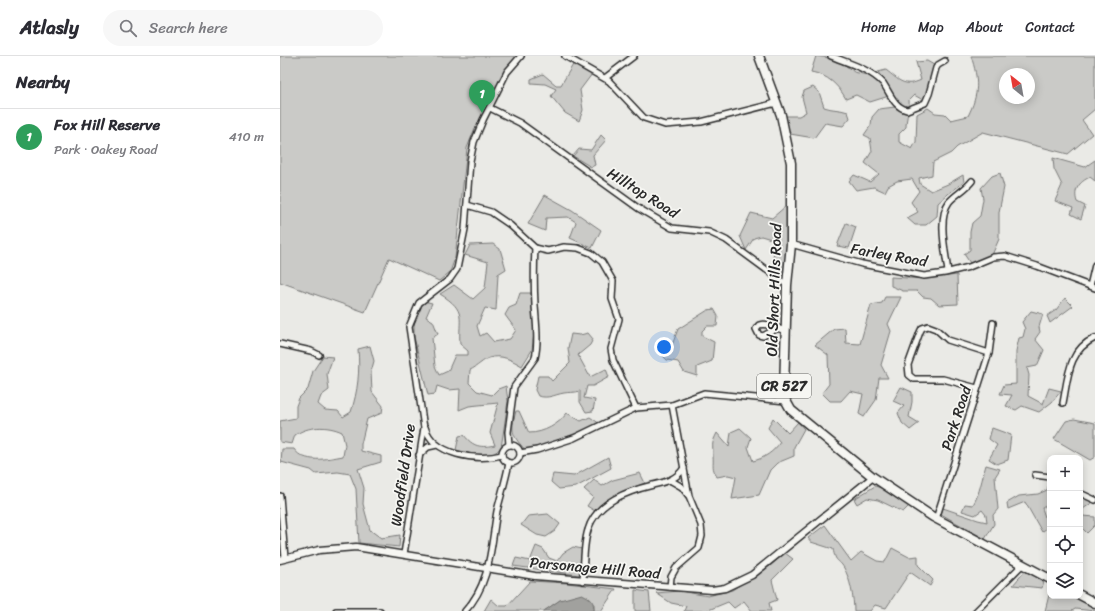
<!DOCTYPE html>
<meta charset="utf-8">
<style>
:root{--surface:#fff;--page:#f7f7f7;--text:#2b2b33;--muted:#7c7c81;--line:#e1e1e2;--accent:#db2777}
body{margin:0;font-family:Sriracha,sans-serif;background:var(--page);color:var(--text)}
.controls{position:absolute;right:12px;bottom:12px;display:grid;overflow:hidden;border-radius:8px;box-shadow:0 2px 10px #0003}
.controls button{width:36px;height:36px;display:grid;place-items:center;padding:0;border:0;border-bottom:1px solid var(--line);background:var(--surface);color:var(--text);font:20px sans-serif}
.compass{position:absolute;left:719px;top:12px;width:36px;height:36px;border-radius:50%;background:var(--surface);box-shadow:0 2px 10px #0003;rotate:329deg}
.you{position:absolute;left:384px;top:291px;width:14px;height:14px;margin:-10px;border:3px solid #fff;border-radius:50%;background:#1a73e8;box-shadow:0 0 0 6px #1a73e833}
.badge{display:grid;place-items:center;width:26px;height:26px;border-radius:50%;background:var(--accent);color:#fff;font-size:13px;font-weight:700}
.pin{position:absolute;translate:-50% -33px;filter:drop-shadow(0 1px 2px #0008)}
.pin::after{content:'';position:absolute;top:21px;width:14px;height:12px;background:inherit;clip-path:polygon(0 0,100% 0,50% 100%)}
.list{margin:0;padding:0;list-style:none}
h2{display:flex;justify-content:space-between;align-items:center;height:52px;margin:0;padding:0 16px;font-size:17px}
h2 small{font-size:13px;font-weight:400;color:var(--muted)}
.list li{display:grid;grid-template-columns:26px 1fr auto;gap:12px;align-items:center;box-sizing:border-box;height:56px;padding:0 16px;border-top:1px solid var(--line)}
.list b{display:block;font-size:15px;white-space:nowrap}
.list p{margin:0;font-size:13px;white-space:nowrap;color:var(--muted)}
.list em{font-size:13px;font-style:normal;color:var(--muted)}
.icon{flex:none;width:22px;height:22px;fill:none;stroke:currentColor;stroke-width:2;stroke-linecap:round;stroke-linejoin:round}
.map{position:relative;flex:none;width:815px;height:555px;overflow:hidden}
header{display:flex;align-items:center;gap:24px;box-sizing:border-box;height:56px;padding:0 20px;background:var(--surface);border-bottom:1px solid var(--line)}
header strong{font-size:19px}
nav{display:flex;gap:22px;margin-inline-start:auto;font-size:14px}
.search{width:280px;height:36px;background:var(--page);display:flex;align-items:center;gap:10px;box-sizing:border-box;padding:0 14px;border-radius:22px;color:var(--muted);font-size:15px}
main{display:flex}
aside{flex:1;background:var(--surface)}
.map>svg:first-child{display:block}
.green{fill:#cacac7;stroke:#7a7a79;fill-rule:evenodd}
.water{fill:#a1a19e;stroke:#727270}
.lines{fill:none;stroke-linecap:round;stroke-linejoin:round}
.minor-casing{stroke:#2b2b2b;stroke-width:8}
.tertiary-casing{stroke:#2b2b2b;stroke-width:9}
.primary-casing{stroke:#2b2b2b;stroke-width:11}
.minor{stroke:#f6f6f2;stroke-width:5}
.tertiary{stroke:#f6f6f2;stroke-width:6}
.primary{stroke:#f6f6f2;stroke-width:8}
.labels{text-anchor:middle;dominant-baseline:central;stroke-width:3.5;stroke-linejoin:round;paint-order:stroke}
.shield{fill:#f6f6f2;stroke:#686867;stroke-width:1}
.shield-label{font-size:14px;font-weight:bold;fill:#2b2b2b}
.street-label{font-size:15px;fill:#2b2b2b;stroke:#f6f6f2}
</style>
<header>
<strong>Atlasly</strong>
<div class="search"><svg class="icon" aria-label="search" viewBox="0 0 24 24"><circle cx="10" cy="10" r="6"/><path d="M15 15l6 6"/></svg>Search here</div>
<nav><a>Home</a><a>Map</a><a>About</a><a>Contact</a></nav>
</header>
<main>
<aside>
<h2>Nearby<small></small></h2>
<ul class="list">
<li><span class="badge" style="background:#2e9e5b">1</span><div><b>Fox Hill Reserve</b><p>Park · Oakey Road</p></div><em>410 m</em></li>
</ul>
</aside>
<div class="map">
<svg width="815" height="555" viewBox="0 0 815 555">
<rect width="100%" height="100%" fill="#eaeae6"/>
<filter id="ink" filterUnits="userSpaceOnUse"><feTurbulence type="fractalNoise" baseFrequency=".025" numOctaves="2"/><feDisplacementMap in="SourceGraphic" scale="8" xChannelSelector="R" yChannelSelector="G"/><feConvolveMatrix kernelMatrix="1 2 1 2 8 2 1 2 1" color-interpolation-filters="sRGB"/></filter>
<g filter="url(#ink)">
<!-- green -->
<g class="green">
<polygon points="0,0 245,0 232,12 203,64 195,72 187,92 175,202 170,216 159,225 109,202 85,256 0,226"/>
<path d="M536,0L550,2L565,9L574,16L587,19L600,27L609,40L590,46L576,39L566,43C558,29 548,19 531,16Z"/>
<path d="M691,0H815V53L802,64L812,78L788,98L703,76L677,91L671,97L653,106L652,119L639,122L640,128L651,135L668,128L683,119L684,126L668,138L658,147L657,160L646,169H635L627,162L638,156L631,146L639,135L632,123L617,125L608,130L605,136L594,131L576,134L569,125L574,119L590,126L599,118L585,107L592,95L590,82L584,79L591,69L592,61L599,53L615,51L618,46L598,16L606,14C619,24 624,32 641,24L636,6L647,5L654,9L647,38L643,44L634,39L629,44C630,54 626,61 626,71L619,78V86L632,93L636,86L637,58L648,52L655,57L665,58L671,64L688,60C699,38 699,24 691,0ZM725,18H749V42H725Z"/>
<polygon points="294,7 312,18 300,34 303,54 299,65 285,57 271,40 276,33 265,28 251,27 251,23 263,18 276,29 281,29"/>
<path d="M533,31L539,36L544,51C552,54 560,53 568,56L570,62L563,70L545,67L534,82L510,78L504,60H519L526,56L522,41L524,35Z"/>
<polygon points="321,79 326,84 313,99 315,109 311,111 293,100 299,93 311,94"/>
<path d="M773,102L805,111L815,104V125L810,121C799,126 793,134 797,146L805,150L801,163L791,158L793,152L775,145L782,129L774,113Z"/>
<polygon points="720,117 724,131 719,156 719,183 712,199 690,207 684,198 690,194 690,176 692,167 700,160 703,143 701,132 712,120"/>
<polygon points="265,139 292,154 321,174 312,192 290,182 296,166 288,161 266,162 265,175 248,168"/>
<polygon points="506,150 509,172 504,218 500,216 493,200 498,185 481,180 474,182 466,194 460,180 471,157 492,162"/>
<polygon points="566,167 576,171 569,192 557,190"/>
<path d="M213,188L220,193L226,213L218,218L216,254L205,252L197,270L200,280L206,277L214,286L230,283L236,274L225,259L229,252L236,249L240,237H251L254,276L252,294L242,310C232,304 221,298 209,302C203,304 197,311 190,314L189,327L197,335L212,339L218,333L226,330L228,345L221,392L212,399L192,398L176,394L179,380L184,379C193,391 201,392 215,389L210,377L218,347L189,350L179,354L180,333L169,334L157,330L155,338L148,339L134,281V267L144,245L152,247L146,261L153,265L158,278L152,282L155,310L159,319L168,315L175,299H188V295L180,288C178,262 188,255 160,238L174,229L193,243L205,232L208,206L185,199L190,189Z"/>
<polygon points="677,219 678,248 659,249 651,242 643,241 637,235 623,235 611,230 611,221 645,223"/>
<polygon points="605,241 621,241 608,268 611,275 601,309 608,322 599,322 596,344 584,361 579,358 583,338 570,335 561,345 550,345 542,337 549,328 548,299 535,289 554,273 565,272 566,287 580,288 591,249 602,247"/>
<polygon points="785,242 793,250 770,267 767,260 776,254"/>
<polygon points="434,253 438,260 437,270 427,270 422,275 422,280 434,286 432,305 417,311 417,320 404,316 398,306 387,304 380,297 391,292 398,273 428,254"/>
<polygon points="751,255 763,258 759,271 760,276 755,283 764,294 757,310 747,312 749,319 748,340 763,348 769,332 781,335 772,346 759,356 742,350 736,354 726,350 732,339 720,338 724,329 736,328 736,295 739,282 743,281 745,273 742,266"/>
<path d="M308,277L313,283L310,289L298,299L310,321L326,313L329,321L313,330H307L304,342L315,344L313,355L306,356L300,346V335C294,337 289,336 284,337C273,339 269,343 258,340L255,334L258,320H268L272,325L290,307L288,292L291,278L300,279Z"/>
<path d="M90,290L94,305L91,316L92,336L103,350L102,357L87,363L81,388V395L101,400V406L78,413L84,432L83,448L90,474L101,482L120,479L119,491L79,487L76,433L70,418L58,416L36,418L31,414L1,406L2,393H14C24,408 47,403 63,400L65,389L62,376C47,369 28,370 15,379L12,388L0,386V365L16,362V350L19,342L28,333L33,315L43,300L53,301L47,318L49,334L41,340L38,348L45,354L58,355L63,361L71,356C78,335 80,315 78,293Z"/>
<polygon points="621,331 632,336 632,346 629,361 639,367 630,374 622,367 618,357 624,350 613,345"/>
<path d="M236,355H239L249,377C264,377 279,368 287,357L301,365L310,361L320,368L247,396C232,379 230,377 236,355Z"/>
<path d="M493,362L508,377L518,366L524,373L514,391V400L497,407L490,414L479,439L452,443L456,421L448,419L437,421C431,410 434,411 433,399C433,387 431,389 437,377L449,391L451,376L460,372L471,382L468,391L473,405C483,403 495,395 500,386L488,372Z"/>
<polygon points="794,363 815,367 815,401 810,404 774,383 786,365"/>
<polygon points="712,372 731,379 728,404 717,408 709,403 717,389 709,383"/>
<polygon points="328,401 331,412 296,431 279,433 271,426 273,418 294,420"/>
<path d="M706,409L720,413L715,421L718,453L713,459L714,468L705,483L661,458L663,452L698,464L707,466L706,459L702,454L695,459L682,455L685,448L693,449C700,437 702,422 706,409Z"/>
<path d="M360,417L365,427C346,434 330,442 315,455L307,450L313,441L304,433L314,424L322,430L333,424Z"/>
<polygon points="770,425 770,448 762,452 766,464 770,469 762,476 745,446 728,453 727,447 739,440 758,438 767,434"/>
<polygon points="595,430 604,433 630,449 623,456 598,444 587,442 577,448 574,443"/>
<polygon points="800,440 813,446 803,453 803,460 815,461 815,469 807,477 800,470"/>
<polygon points="268,458 280,468 275,475 266,481 257,479 241,469 248,460"/>
<path d="M545,469L571,505L581,496L597,505L605,506L612,492L629,501L638,500V509L653,524L650,530L630,516L606,552L595,549L590,555H574C574,543 570,522 564,512C558,502 556,508 553,493L531,486L528,482Z"/>
<polygon points="256,490 263,493 269,502 277,505 283,497 293,491 302,493 299,519 233,510 236,502 250,505"/>
<polygon points="505,497 513,503 492,524 497,544 489,547 491,555 472,555 464,545 454,552 448,546 426,555 404,555 406,550 391,547 376,537 400,535 428,540 452,534 490,510"/>
<polygon points="745,515 764,525 762,532 733,529"/>
<polygon points="250,525 287,527 336,533 321,555 314,555 314,548 280,544 264,555 204,555 211,543 219,550 227,550"/>
<polygon points="355,534 369,536 371,555 355,555"/>
<polygon points="770,535 770,540 791,540 813,551 815,555 795,553 792,555 765,555"/>
</g>
<!-- water -->
<path class="water" d="M302,538C311,542 314,545 314,555H264L280,544Z"/>
<g class="lines">
<!-- minor casing -->
<g class="minor-casing">
<g id="minor">
<polyline points="285,0 329,25 364,62 385,69 421,66 496,47"/>
<path d="M551,0C568,7 590,13 603,27C610,37 614,51 627,54L645,47L649,38L656,12L658,9L665,5"/>
<polyline points="325,22 354,0"/>
<polyline points="210,52 240,67 358,152 392,172 429,176 446,184 507,229"/>
<polyline points="187,149 211,156 230,169 255,192 268,195 284,191 298,192 311,197 322,206 333,225 332,243 339,263 331,293 333,304 356,352"/>
<polyline points="511,188 582,208 644,220 665,217 689,211 713,201 725,200 757,210 815,232"/>
<path d="M668,216C666,198 657,162 669,146C676,138 685,134 692,125"/>
<polyline points="810,230 815,209"/>
<path d="M496,273L483,280L479,279L476,273L479,269C488,266 497,273 506,275"/>
<polyline points="0,288 31,295 39,299"/>
<polyline points="697,332 663,323 634,323 629,319 628,309 640,276 642,272 648,270 656,273 668,284 709,297"/>
<path d="M783,347C788,322 788,294 815,282"/>
<path d="M145,371C153,399 197,406 222,399"/>
<circle cx="231" cy="398" r="9"/>
<path d="M229,389L228,376L234,331L255,302C259,285 256,266 255,249C254,230 254,211 255,192"/>
<polyline points="240,397 257,394 294,382 356,352 392,349 424,337 506,345"/>
<polyline points="139,399 148,391 157,389"/>
<polyline points="755,419 770,421"/>
<polyline points="390,424 402,431 408,439"/>
<polyline points="800,437 815,444"/>
<polyline points="0,440 5,502"/>
<polyline points="656,463 709,297 713,267"/>
<polyline points="124,498 144,372 129,271 139,247 170,223 177,213 185,173 190,105 194,86 203,64 227,16 241,0"/>
<path d="M303,525C304,509 303,490 308,474C316,446 348,435 373,429C385,426 396,424 404,412"/>
<polyline points="390,531 391,521 396,512 419,492 422,480 421,469 409,440 392,349"/>
<polyline points="56,555 100,555"/>
<path d="M185,555C211,528 211,489 217,455C221,439 226,423 229,407"/>
<polyline points="696,555 743,508"/>
</g>
</g>
<!-- tertiary casing -->
<g class="tertiary-casing">
<polyline id="tertiary" points="0,504 39,494 76,491 255,520 432,534 445,532 472,519 593,421"/>
</g>
<!-- primary casing -->
<g class="primary-casing">
<g id="primary">
<polyline points="479,0 501,59 511,107 511,188 507,229 504,335 506,345 511,354 593,421 653,461 770,523"/>
<polyline points="800,539 815,547"/>
</g>
</g>
<!-- minor -->
<use href="#minor" class="minor"/>
<!-- tertiary -->
<use href="#tertiary" class="tertiary"/>
<!-- primary -->
<use href="#primary" class="primary"/>
</g>
</g>
<g class="labels">
<!-- shield labels -->
<rect class="shield" x="477" y="318" width="54" height="24" rx="3"/>
<g class="shield-label">
<text x="504" y="330">CR 527</text>
</g>
<!-- street labels -->
<g class="street-label">
<text transform="translate(363 137) rotate(32)">Hilltop Road</text>
<text transform="translate(609 199) rotate(10)">Farley Road</text>
<text transform="translate(494 234) rotate(-88)">Old Short Hills Road</text>
<text transform="translate(676 362) rotate(-72)">Park Road</text>
<text transform="translate(123 419) rotate(-82)">Woodfield Drive</text>
<text transform="translate(315 512) rotate(5)">Parsonage Hill Road</text>
</g>
</g>
</svg>
<div class="controls">
<button>+</button>
<button>−</button>
<button><svg class="icon" aria-label="locate" viewBox="0 0 24 24"><circle cx="12" cy="12" r="6"/><path d="M12 2v4M12 18v4M2 12h4M18 12h4"/></svg></button>
<button><svg class="icon" aria-label="layers" viewBox="0 0 24 24"><path d="M12 4l9 5-9 5-9-5zM3 14l9 5 9-5"/></svg></button>
</div>
<svg class="compass" viewBox="-18 -18 36 36"><path d="M0-13l5 13h-10z" fill="#e53935"/><path d="M0 13l5-13h-10z" fill="#7c7c81"/></svg>
<div class="you"></div>
<div class="pin badge" style="left:202px;top:57px;background:#2e9e5b">1</div>
</div>
</main>
